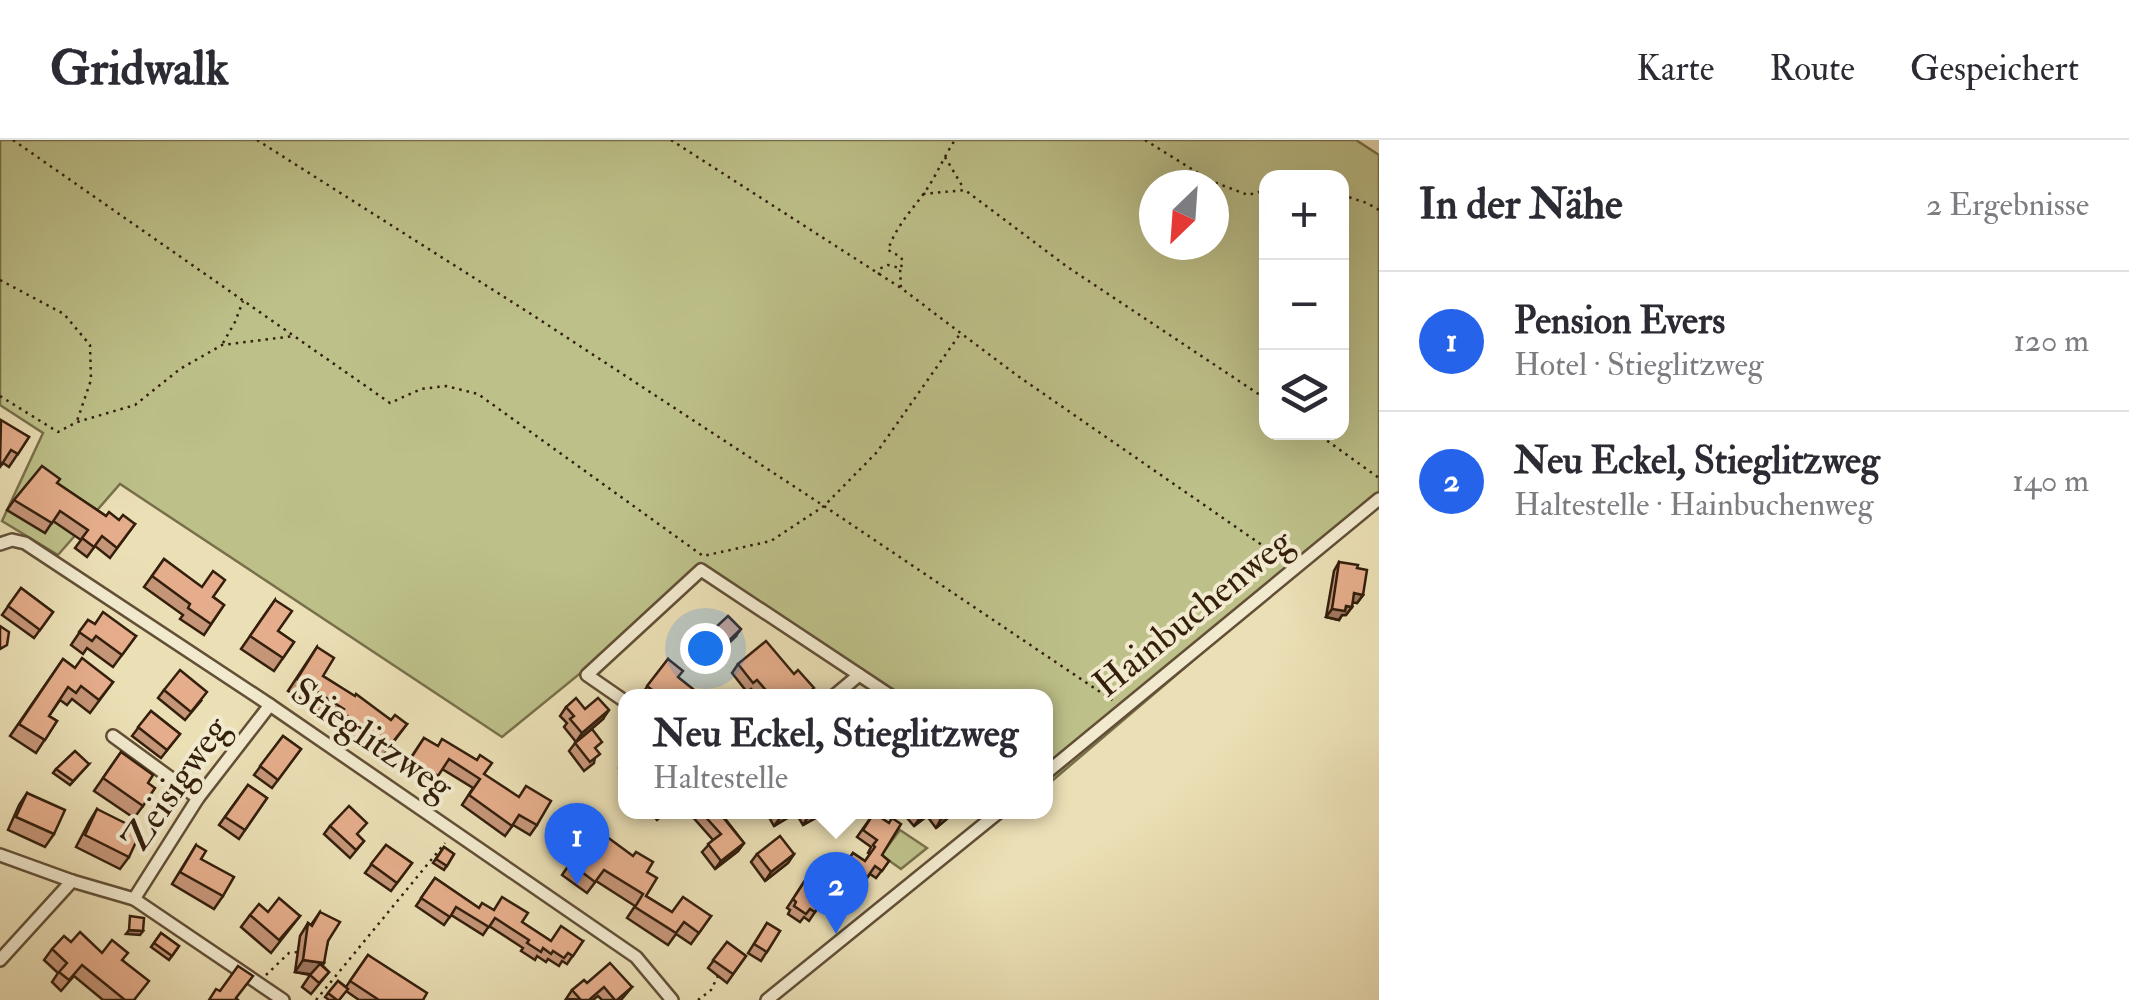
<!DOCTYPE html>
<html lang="de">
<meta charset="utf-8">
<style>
:root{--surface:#fff;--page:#f2f2f3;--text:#2b2b33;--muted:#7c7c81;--line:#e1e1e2;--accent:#2563eb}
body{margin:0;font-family:"IM FELL Double Pica",serif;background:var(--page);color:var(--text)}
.controls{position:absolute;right:30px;top:30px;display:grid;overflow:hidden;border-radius:20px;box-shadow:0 10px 40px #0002}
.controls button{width:90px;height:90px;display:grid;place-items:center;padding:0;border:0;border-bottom:2px solid var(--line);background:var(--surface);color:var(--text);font:50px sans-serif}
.compass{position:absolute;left:1139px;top:30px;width:90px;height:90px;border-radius:50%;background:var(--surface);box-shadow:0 10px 40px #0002;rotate:205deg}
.you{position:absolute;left:705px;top:508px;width:35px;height:35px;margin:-25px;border:8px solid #fff;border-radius:50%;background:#1a73e8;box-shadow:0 0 0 15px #1a73e833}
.badge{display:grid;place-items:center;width:65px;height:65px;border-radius:50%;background:var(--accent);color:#fff;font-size:32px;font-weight:700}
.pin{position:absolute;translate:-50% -82px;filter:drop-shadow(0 2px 5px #0008)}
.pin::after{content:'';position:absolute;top:52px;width:35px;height:30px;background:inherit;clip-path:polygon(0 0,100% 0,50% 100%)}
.popup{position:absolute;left:618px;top:549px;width:435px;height:130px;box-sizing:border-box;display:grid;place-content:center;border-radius:20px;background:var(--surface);filter:drop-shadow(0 2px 8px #0005);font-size:32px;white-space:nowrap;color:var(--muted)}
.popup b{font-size:38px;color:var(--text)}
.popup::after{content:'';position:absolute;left:50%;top:100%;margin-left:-20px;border:20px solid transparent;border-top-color:var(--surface)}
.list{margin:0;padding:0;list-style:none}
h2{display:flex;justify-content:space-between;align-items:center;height:130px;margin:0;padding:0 40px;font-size:42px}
h2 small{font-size:32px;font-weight:400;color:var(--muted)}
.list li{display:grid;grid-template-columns:65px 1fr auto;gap:30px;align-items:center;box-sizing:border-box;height:140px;padding:0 40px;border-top:2px solid var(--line)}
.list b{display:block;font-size:38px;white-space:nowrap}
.list p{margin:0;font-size:32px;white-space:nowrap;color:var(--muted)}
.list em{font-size:32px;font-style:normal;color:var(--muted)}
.icon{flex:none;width:55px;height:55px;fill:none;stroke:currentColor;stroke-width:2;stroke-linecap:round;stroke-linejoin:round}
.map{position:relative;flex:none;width:1379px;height:860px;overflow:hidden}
header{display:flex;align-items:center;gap:60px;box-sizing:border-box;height:140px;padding:0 50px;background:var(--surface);border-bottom:2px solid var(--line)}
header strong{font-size:48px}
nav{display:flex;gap:55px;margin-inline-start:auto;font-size:35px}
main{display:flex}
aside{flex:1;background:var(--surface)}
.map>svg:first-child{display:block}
.green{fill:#bdc089;stroke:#78704a;stroke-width:2.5;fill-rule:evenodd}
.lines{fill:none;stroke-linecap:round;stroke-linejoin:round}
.street-casing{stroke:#624f36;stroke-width:16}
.path{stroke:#341f0c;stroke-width:2.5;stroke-dasharray:2.5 5;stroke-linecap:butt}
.street{stroke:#f2eacf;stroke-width:11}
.wall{fill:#c59578;stroke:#341f0c;stroke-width:2.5}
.shaded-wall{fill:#a07961;stroke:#341f0c;stroke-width:2.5}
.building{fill:#e5ad8b;stroke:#341f0c;stroke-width:2.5}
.labels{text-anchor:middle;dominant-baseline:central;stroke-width:8;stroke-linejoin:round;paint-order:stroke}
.street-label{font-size:38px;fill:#341f0c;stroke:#f2eacf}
</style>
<header>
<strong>Gridwalk</strong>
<nav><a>Karte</a><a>Route</a><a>Gespeichert</a></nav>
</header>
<main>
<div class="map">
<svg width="1379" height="860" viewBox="0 0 1379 860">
<rect width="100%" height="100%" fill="#ebdfb5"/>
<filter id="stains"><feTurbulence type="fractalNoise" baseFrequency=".002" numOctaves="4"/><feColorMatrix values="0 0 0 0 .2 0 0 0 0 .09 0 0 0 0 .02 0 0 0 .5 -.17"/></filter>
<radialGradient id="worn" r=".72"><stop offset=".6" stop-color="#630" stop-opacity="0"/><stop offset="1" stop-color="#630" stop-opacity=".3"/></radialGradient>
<!-- green -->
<g class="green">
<path d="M0,0H1356L1379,15V362L1046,646V556H881L702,434L502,597L120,344L58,415L2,381L43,293L0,265ZM1266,38H1342V292H1266ZM1154,45H1214V105H1154Z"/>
<polygon points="900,690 927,708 901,729 881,715"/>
</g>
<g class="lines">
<!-- street casing -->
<g class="street-casing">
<g id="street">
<polyline points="0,404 12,400 25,403 270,565 636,817 672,860"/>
<polyline points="834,556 859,535"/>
<polyline points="626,562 587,535 701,430 891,556"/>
<polyline points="113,596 198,658"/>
<polyline points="1046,633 1379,359"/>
<polyline points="0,715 72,741 134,759 283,860"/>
<polyline points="134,759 198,658 270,565"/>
<polyline points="0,820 72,741"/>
<polyline points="767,860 999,672"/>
</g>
</g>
<!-- path -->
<g class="path">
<polyline points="13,0 390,263 421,249 446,246 478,254 703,416 771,401 824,366 877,312 960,194"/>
<polyline points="257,0 531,174 824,366 1115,562"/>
<polyline points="671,0 901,148"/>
<polyline points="1145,0 1211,41 1248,55 1266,50"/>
<polyline points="945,17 964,49"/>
<polyline points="923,54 965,50 1066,126 1266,259"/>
<polyline points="1342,55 1367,63 1379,70"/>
<path d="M901,127L903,122L901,117L888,110C895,89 909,73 922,56C935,39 943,18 955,0"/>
<polyline points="879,135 879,129 888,125 900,128 901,148 1015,234 1285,421"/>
<polyline points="0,140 64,174 90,205 91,240 77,281"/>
<polyline points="223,203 235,182 243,161"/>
<polyline points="0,256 58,292 77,282 135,265 180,229 222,205 294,196"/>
<polyline points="1315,292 1379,338"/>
<polyline points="266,835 289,813 298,812"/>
<polyline points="316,860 445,703"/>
<polyline points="698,860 711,850 718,836"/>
</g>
<!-- street -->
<use href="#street" class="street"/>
</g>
<!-- wall -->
<g class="wall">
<polygon points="0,281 29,297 9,327 3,323 0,327"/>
<polygon points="57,343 106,376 135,384 110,418 95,406 87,417 75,408 81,400 53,381 45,393 7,370 14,360"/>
<polygon points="164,419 224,465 204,495 180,479 183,475 144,447"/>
<polygon points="1339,422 1363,455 1357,463 1352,462 1352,467 1346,475 1342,475 1339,480 1326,477 1334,431"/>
<polygon points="21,448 53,472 34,498 2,475"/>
<polygon points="275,460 278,491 294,502 274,531 241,509"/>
<polygon points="88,480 95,484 136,496 113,527 87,508 83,514 71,505"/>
<polygon points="735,497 709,522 697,509 702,500"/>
<polygon points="317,507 323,536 391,580 407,584 380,620 333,585 335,581 288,551"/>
<polygon points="63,519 75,528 113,542 90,573 72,559 67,565 60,560 49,576 57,581 36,613 10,596"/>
<polygon points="668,519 687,556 643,556 641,555"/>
<polygon points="738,524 808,556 758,556 751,549 747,552 732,533"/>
<polygon points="164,550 201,561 185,580 158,558"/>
<polygon points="566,567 585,569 603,579 580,599 596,610 594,623 584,631 569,611 576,602 564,587 567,583 560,576"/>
<polygon points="151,571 180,594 161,618 132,596"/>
<polygon points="283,596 301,609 272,648 254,635"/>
<polygon points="424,598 484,634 537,685 530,695 513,685 505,696 462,665 473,648 442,629 431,645 404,628"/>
<polygon points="121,612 148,643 143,666 134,678 94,651"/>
<polygon points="626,619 626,639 619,628"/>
<polygon points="89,624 70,645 53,633 56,629"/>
<polygon points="248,645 267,658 239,699 219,685"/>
<polygon points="27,653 54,694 45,707 8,690 19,665"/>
<polygon points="97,669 129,717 120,729 76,707 89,682"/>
<polygon points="650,672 666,672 657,680"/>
<polygon points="694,672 725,672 723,676 744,703 738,711 715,729 702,712 713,700 691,675"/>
<polygon points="766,672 826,672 803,685 796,673 774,686"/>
<polygon points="902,672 955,672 936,688 927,676 914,686"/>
<polygon points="874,673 882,715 889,721 876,738 870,734 859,749 848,742 844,746 835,740 853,713 865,721 870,714 868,713 871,707 857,697"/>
<polygon points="576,674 647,732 646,756 672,772 711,776 691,804 676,794 668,805 627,778 635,766 596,741 587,753 562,735 580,709 561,695"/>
<polygon points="330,686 358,695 364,701 350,718 324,694"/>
<polygon points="196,705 201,719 223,756 214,769 172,744"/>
<polygon points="386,705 412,723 391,751 365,733"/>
<polygon points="444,707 454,714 444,730 433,723"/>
<polygon points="757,714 794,714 788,723 765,741 751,722"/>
<polygon points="435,738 479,768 493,770 522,782 551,801 583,801 567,824 562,821 559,826 548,819 546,822 537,816 535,820 521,811 523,808 489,786 483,795 451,775 444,785 416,766"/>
<polygon points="804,742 825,757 809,781 804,777 800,782 788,774 790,770 787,768"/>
<polygon points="268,772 300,776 271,813 241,787 250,775"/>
<polygon points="320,772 328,801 322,825 329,832 311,854 302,847 310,835 295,832 300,796 308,783 311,785"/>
<polygon points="767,783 780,791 761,821 748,813"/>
<polygon points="161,793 179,806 169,820 151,807"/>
<polygon points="71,802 123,820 135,860 103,860 74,836 61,851 52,842 58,833 44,820 52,809"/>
<polygon points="727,802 746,816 727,843 708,828"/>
<polygon points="368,815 423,860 359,860 346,851 339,860 329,860 325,857 338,841 346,847"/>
<polygon points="587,843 632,847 621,860 602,860 598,856 593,860 566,859 572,850"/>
</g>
<!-- shaded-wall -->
<g class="shaded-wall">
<polygon points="1354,453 1363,455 1357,463 1348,462"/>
<polygon points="1346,466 1352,467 1346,475 1342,475 1339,480 1326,477 1332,469"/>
<polygon points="741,489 735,497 709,522 715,514"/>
<polygon points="609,570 603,579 576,602 582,593"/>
<polygon points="791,672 797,672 774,686 780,678"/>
<polygon points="818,672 826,672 803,685 808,677"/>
<polygon points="928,672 930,672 927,676 914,686 920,678"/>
<polygon points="952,672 955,672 936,688 941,679"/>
<polygon points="744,703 738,711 715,729 721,721"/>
<polygon points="794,714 788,723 765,741 771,732"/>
<polygon points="129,790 143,791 140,795 126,794"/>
<polygon points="303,820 324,823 315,835 295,832"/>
</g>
<!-- building -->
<g class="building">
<polygon points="1,280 29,297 18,314 11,310 2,324 0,322"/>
<polygon points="42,326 60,339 57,343 106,376 109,372 119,380 123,375 135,384 117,408 102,396 94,407 82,398 88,390 60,371 52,383 14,360"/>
<polygon points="164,419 202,447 213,431 225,440 213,457 224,465 211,484 188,468 190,464 152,436"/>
<polygon points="1339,422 1358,425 1357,428 1367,430 1363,455 1354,453 1352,467 1346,466 1345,471 1332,469"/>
<polygon points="21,448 53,472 40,490 8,466"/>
<polygon points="275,460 292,471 278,491 294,502 283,518 250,496"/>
<polygon points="103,472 136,496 122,515 96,496 92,501 79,492 88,480 95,484"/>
<polygon points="728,476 741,489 715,514 702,500"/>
<polygon points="0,486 9,492 7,505 0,509"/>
<polygon points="766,501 794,534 798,530 814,548 805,556 771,556 757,540 753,543 738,524"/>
<polygon points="317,507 334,518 323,536 355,556 356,554 391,580 395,575 407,584 388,608 342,572 344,569 297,539"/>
<polygon points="82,518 113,542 99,560 81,546 76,553 68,547 49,576 57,581 45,600 19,584 63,519 75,528"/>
<polygon points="668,519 683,531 678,537 693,549 687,556 660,556 647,546"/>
<polygon points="180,530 207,552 191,572 164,550"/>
<polygon points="576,558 585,569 598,558 609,570 582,593 570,579 574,576 566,567"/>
<polygon points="151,571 180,594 167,610 138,587"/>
<polygon points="592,589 602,602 595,608 600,614 590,622 575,603"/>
<polygon points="283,596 301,609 278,640 260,626"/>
<polygon points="424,598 438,606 442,599 477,620 480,615 492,623 484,634 519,657 526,646 551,661 537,685 519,675 512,686 469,655 480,639 449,619 438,636 411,618"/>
<polygon points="75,611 89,624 73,641 56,629"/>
<polygon points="121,612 153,635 148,643 155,648 143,666 103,638"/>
<polygon points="248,645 267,658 245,690 225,677"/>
<polygon points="27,653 65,670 54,694 16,677"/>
<polygon points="349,666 367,683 357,694 364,701 356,710 330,686"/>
<polygon points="97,669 141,691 129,717 85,695"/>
<polygon points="701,672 726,672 722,676 744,703 721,721 708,704 721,694"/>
<polygon points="776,672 791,672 780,678"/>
<polygon points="805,672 818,672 808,677"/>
<polygon points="915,672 928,672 920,678"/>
<polygon points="935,672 952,672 941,679"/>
<polygon points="874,673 889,683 892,678 901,684 882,715 889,721 882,731 875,726 864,742 853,734 850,739 840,732 853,713 865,721 875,707 873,705 877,700 863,690"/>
<polygon points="576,674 633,716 636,712 653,722 647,732 657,738 646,756 672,772 683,757 711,776 699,793 684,782 676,793 635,767 643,754 604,730 595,742 570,723 589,698 569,683"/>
<polygon points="780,696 794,714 771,732 757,714"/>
<polygon points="196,705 206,711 201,719 234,737 223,756 180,732"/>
<polygon points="386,705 412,723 397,743 371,724"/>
<polygon points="444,707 454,714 447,726 436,719"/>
<polygon points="435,738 479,768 482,763 494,770 502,757 528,773 522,782 551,801 561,786 583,801 573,816 568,813 564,818 553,811 551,814 543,808 541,812 527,803 529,800 495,778 489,787 456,767 450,777 421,758"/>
<polygon points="816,738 828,745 822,754 825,757 815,772 810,769 806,774 794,766 796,762 793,759 804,742 811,746"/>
<polygon points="279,758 300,776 279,800 250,775 259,764 268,772"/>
<polygon points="320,772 340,782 328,801 324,823 303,820 308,783 312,786"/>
<polygon points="130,776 144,778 143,791 129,790"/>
<polygon points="767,783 780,791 767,812 754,804"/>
<polygon points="80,792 102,813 112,800 128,813 122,820 149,841 134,860 125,860 82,825 69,840 59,832 67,823 52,809 64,796 71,802"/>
<polygon points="161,793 179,806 172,816 154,803"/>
<polygon points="727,802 746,816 733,834 713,820"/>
<polygon points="368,815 427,853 423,860 379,860 350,841"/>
<polygon points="610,823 632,847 617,860 615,860 604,847 589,860 581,860 572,850 584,840 587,843"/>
<polygon points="320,824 329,832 319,843 310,835"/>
<polygon points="238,826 253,836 236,858 238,860 209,860 216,849 220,851"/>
<polygon points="338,841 348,849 339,860 337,860 328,853"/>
</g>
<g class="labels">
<!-- street labels -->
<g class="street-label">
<text transform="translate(1193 473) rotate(-39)">Hainbuchenweg</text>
<text transform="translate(372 599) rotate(34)">Stieglitzweg</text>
<text transform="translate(176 644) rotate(-55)">Zeisigweg</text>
</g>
</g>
<rect width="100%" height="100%" filter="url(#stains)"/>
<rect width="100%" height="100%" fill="url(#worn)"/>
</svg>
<div class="controls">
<button>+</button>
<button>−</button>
<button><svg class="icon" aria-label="layers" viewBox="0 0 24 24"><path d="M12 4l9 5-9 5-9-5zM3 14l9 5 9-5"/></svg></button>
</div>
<svg class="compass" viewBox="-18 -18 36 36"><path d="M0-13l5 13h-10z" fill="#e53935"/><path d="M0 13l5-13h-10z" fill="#7c7c81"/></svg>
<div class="you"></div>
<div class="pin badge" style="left:577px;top:745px">1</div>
<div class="pin badge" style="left:836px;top:794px">2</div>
<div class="popup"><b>Neu Eckel, Stieglitzweg</b>Haltestelle</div>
</div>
<aside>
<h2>In der Nähe<small>2 Ergebnisse</small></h2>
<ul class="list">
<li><span class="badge">1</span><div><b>Pension Evers</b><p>Hotel · Stieglitzweg</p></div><em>120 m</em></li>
<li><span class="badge">2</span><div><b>Neu Eckel, Stieglitzweg</b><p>Haltestelle · Hainbuchenweg</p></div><em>140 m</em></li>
</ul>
</aside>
</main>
